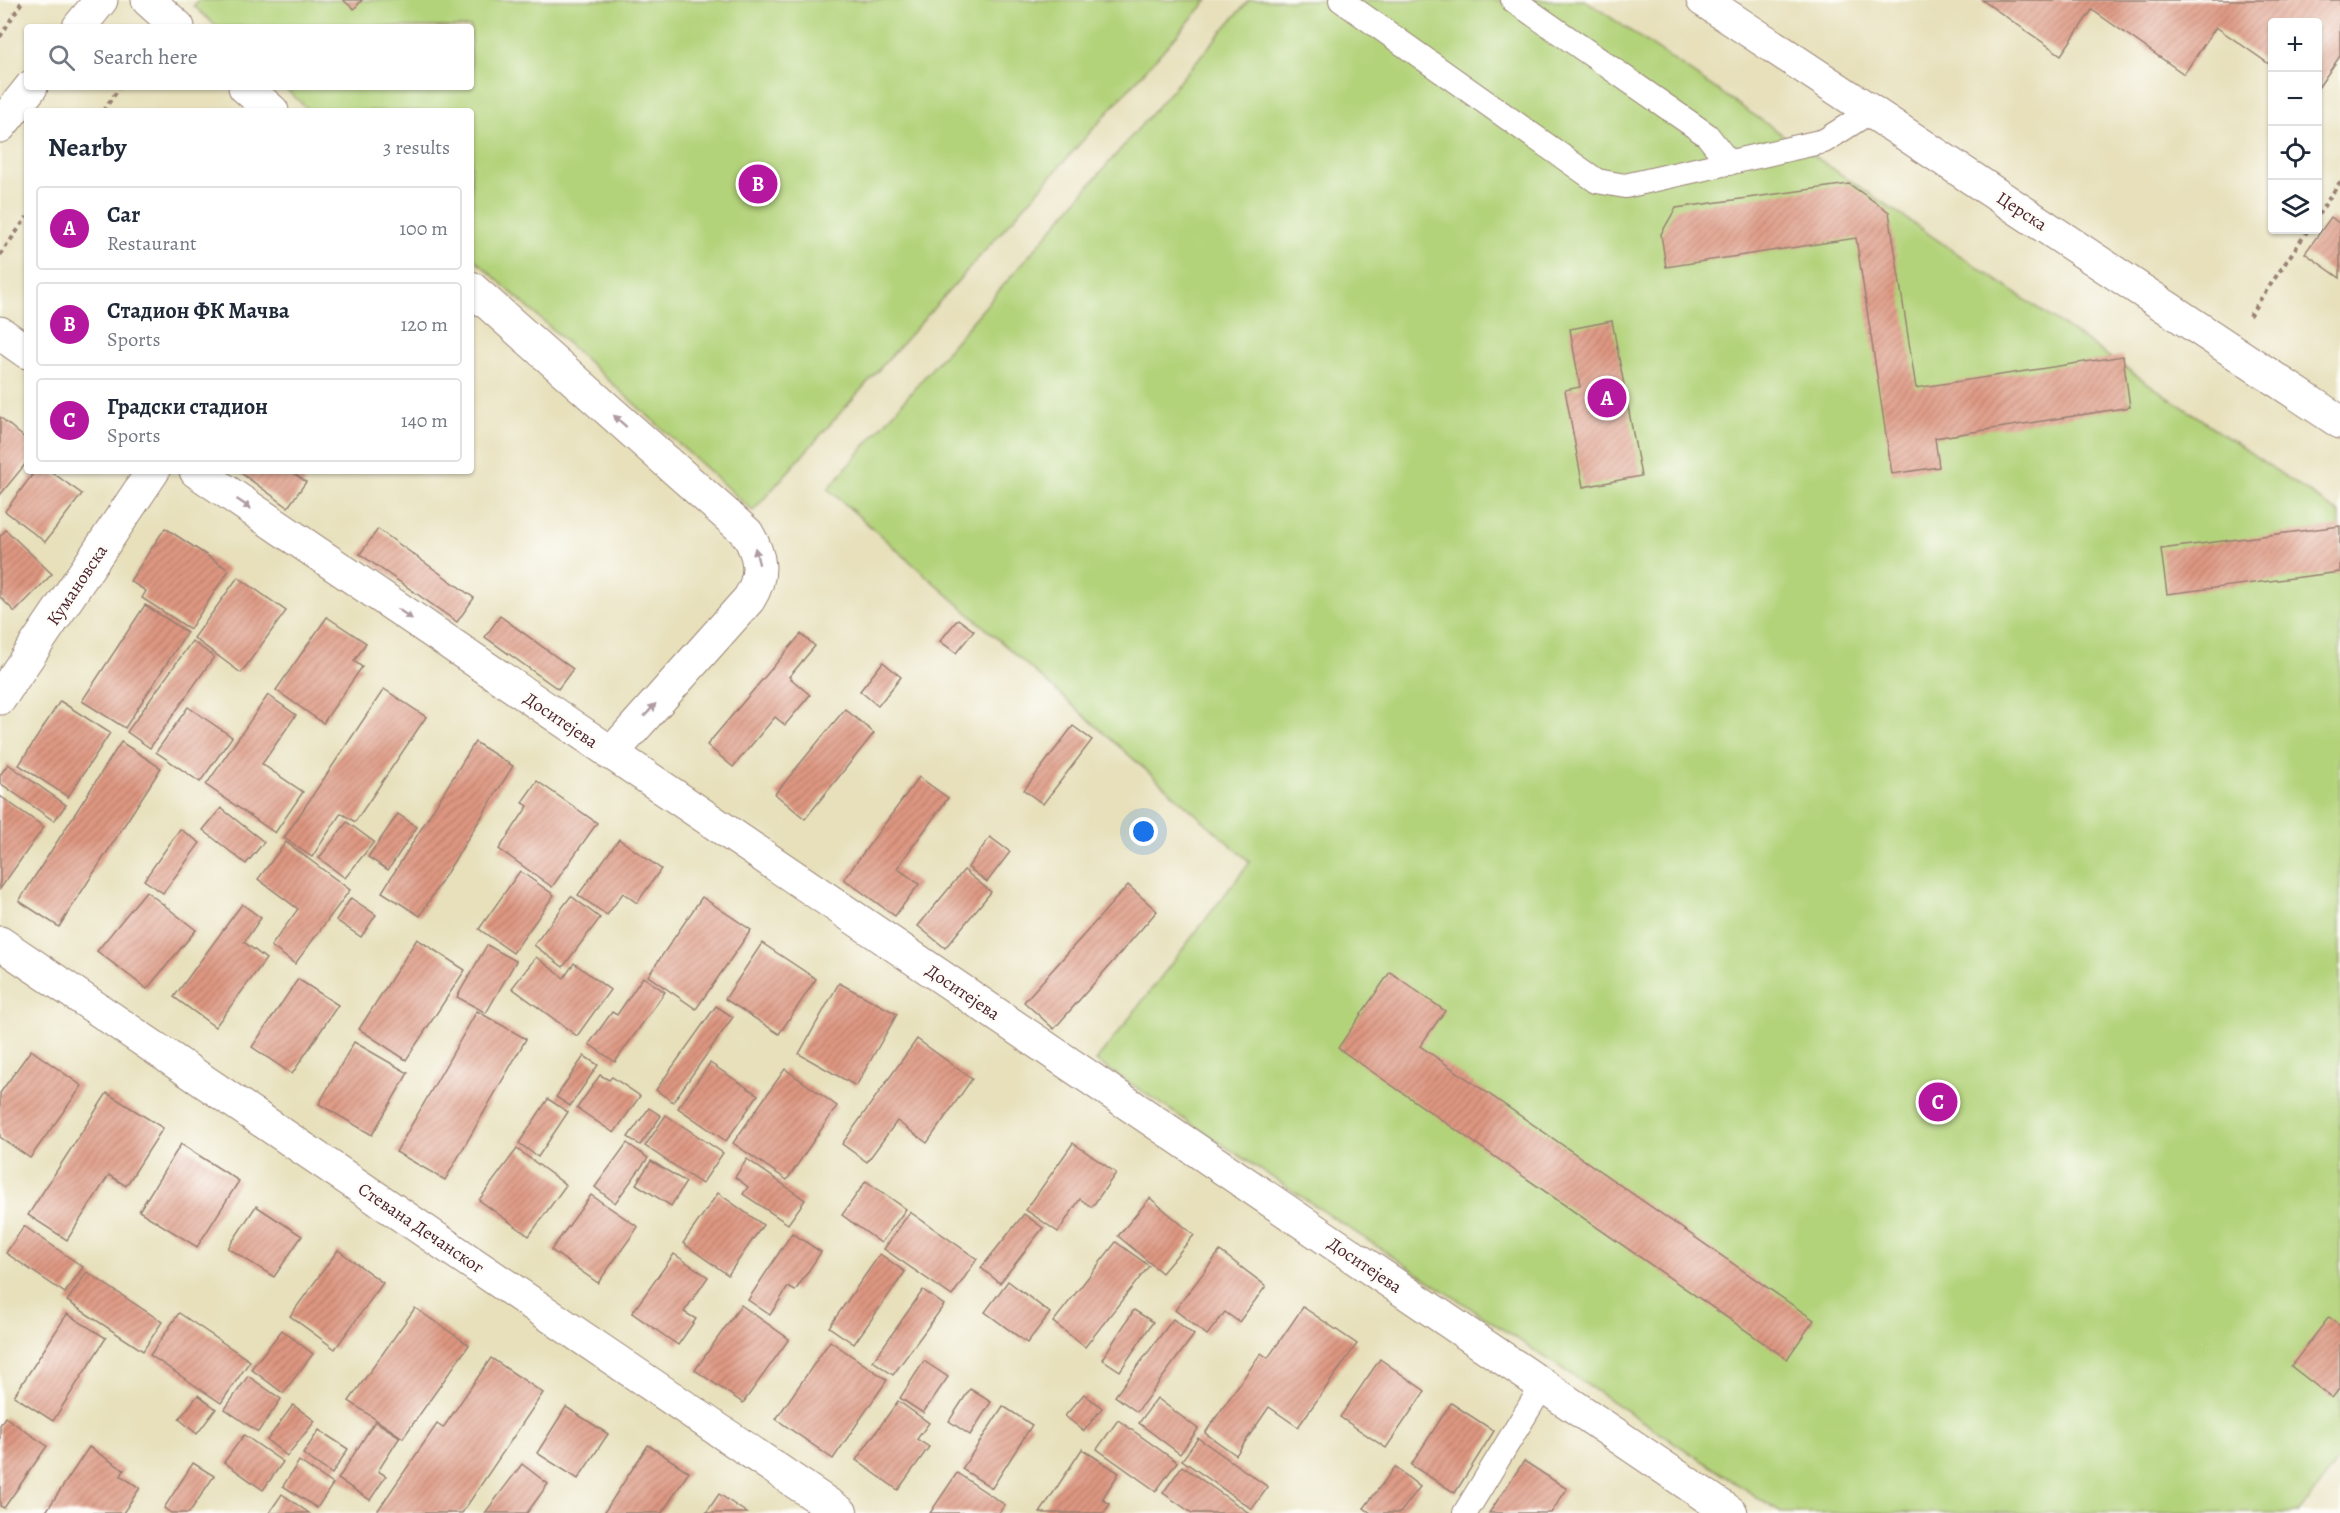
<!DOCTYPE html>
<meta charset="utf-8">
<style>
:root{--surface:#fff;--page:#f2f2f3;--text:#1f2937;--muted:#747a83;--line:#e0e1e3;--accent:#b5179e}
body{margin:0;font-family:Alegreya,serif;background:var(--page);color:var(--text)}
.controls{position:absolute;right:18px;top:18px;display:grid;overflow:hidden;border-radius:6px;box-shadow:0 2px 4px #0004}
.controls button{width:54px;height:54px;display:grid;place-items:center;padding:0;border:0;border-bottom:2px solid var(--line);background:var(--surface);color:var(--text);font:30px sans-serif}
.you{position:absolute;left:1144px;top:832px;width:21px;height:21px;margin:-15px;border:4px solid #fff;border-radius:50%;background:#1a73e8;box-shadow:0 0 0 9px #1a73e833}
.badge{display:grid;place-items:center;width:39px;height:39px;border-radius:50%;background:var(--accent);color:#fff;font-size:20px;font-weight:700}
.pin{position:absolute;translate:-50% -50%;border:3px solid #fff;box-shadow:0 2px 6px #0006}
.list{margin:0;padding:0;list-style:none}
h2{display:flex;justify-content:space-between;align-items:center;height:78px;margin:0;padding:0 24px;font-size:26px}
h2 small{font-size:20px;font-weight:400;color:var(--muted)}
.list li{display:grid;grid-template-columns:39px 1fr auto;gap:18px;align-items:center;box-sizing:border-box;height:84px;margin:0 12px 12px;padding:0 12px;border:2px solid var(--line);border-radius:6px}
.list b{display:block;font-size:22px;white-space:nowrap}
.list p{margin:0;font-size:20px;white-space:nowrap;color:var(--muted)}
.list em{font-size:20px;font-style:normal;color:var(--muted)}
.icon{flex:none;width:33px;height:33px;fill:none;stroke:currentColor;stroke-width:2;stroke-linecap:round;stroke-linejoin:round}
.map{position:relative;flex:none;width:2340px;height:1513px;overflow:hidden}
.search{position:absolute;background:var(--surface);box-shadow:0 2px 4px #0004;left:24px;top:24px;width:450px;height:66px;display:flex;align-items:center;gap:15px;box-sizing:border-box;padding:0 21px;border-radius:6px;color:var(--muted);font-size:22px}
.panel{position:absolute;background:var(--surface);box-shadow:0 2px 4px #0004;left:24px;top:108px;width:450px;height:366px;border-radius:6px}
.map>svg:first-child{display:block}
.green{fill:#b3d37a;stroke:#7e7952;stroke-width:1.5}
.building{fill:url(#building-hatch)}
.lines{fill:none;stroke-linecap:round;stroke-linejoin:round}
.lane-casing{stroke:#988073;stroke-width:26}
.street-casing{stroke:#988073;stroke-width:35}
.secondary-casing{stroke:#988073;stroke-width:35}
.path{stroke:#988073;stroke-width:4;stroke-dasharray:4.5 4.5;stroke-linecap:butt}
.lane{stroke:#fff;stroke-width:24}
.street{stroke:#fff;stroke-width:33}
.secondary{stroke:#fff;stroke-width:33}
.oneway{fill:#ae9aa0}
.labels{text-anchor:middle;dominant-baseline:central;stroke-width:5;stroke-linejoin:round;paint-order:stroke}
.street-label{font-size:18px;fill:#4a1f2b;stroke:#fdfcf7}
</style>
<div class="map">
<svg width="2340" height="1513" viewBox="0 0 2340 1513">
<defs>
<pattern id="building-hatch" width="6" height="6" patternUnits="userSpaceOnUse" patternTransform="scale(1.5)"><rect width="6" height="6" fill="#de9781"/><path d="M-1 1l2-2M0 6l6-6M5 7l2-2" fill="none" stroke="#b67b6a"/></pattern>
</defs>
<rect width="100%" height="100%" fill="#fdfcf7"/>
<filter id="ink" filterUnits="userSpaceOnUse"><feTurbulence type="fractalNoise" baseFrequency=".0167" numOctaves="2"/><feDisplacementMap in="SourceGraphic" scale="12" xChannelSelector="R" yChannelSelector="G"/><feConvolveMatrix kernelMatrix="1 2 1 2 8 2 1 2 1" color-interpolation-filters="sRGB"/></filter>
<filter id="wash" filterUnits="userSpaceOnUse"><feTurbulence type="fractalNoise" baseFrequency=".008" numOctaves="4" result="noise"/><feDisplacementMap in="SourceGraphic" scale="24" xChannelSelector="R" yChannelSelector="G"/><feGaussianBlur stdDeviation="1.35" result="paint"/><feColorMatrix in="noise" values="0 0 0 0 0 0 0 0 0 0 0 0 0 0 0 0 0 1.4 0 .05"/><feComposite in="paint" operator="in"/></filter>
<g filter="url(#wash)">
<rect width="100%" height="100%" fill="#e7e0bb"/>
<!-- green -->
<g class="green">
<polygon points="198,0 1208,0 753,511 471,256 471,111 310,111 284,87 471,87 471,27 217,27 194,6"/>
<polygon points="1249,0 1585,0 2340,514 2340,1458 2299,1513 1781,1513 1096,1061 1250,862 828,489"/>
</g>
<g id="blocks">
<!-- building -->
<g class="building">
<polygon points="343,0 362,0 354,9"/>
<polygon points="1982,0 2340,0 2340,56 2318,88 2318,22 2272,22 2272,66 2216,27 2184,74 2092,10 2061,55"/>
<polygon points="1849,184 1889,212 1916,388 2123,356 2130,407 1935,438 1939,467 1892,474 1856,238 1666,267 1661,234 1676,208"/>
<polygon points="2331,217 2340,224 2340,278 2305,253"/>
<polygon points="1612,321 1641,476 1583,487 1565,390 1580,387 1570,329"/>
<polygon points="0,417 27,440 27,462 0,495"/>
<polygon points="35,471 50,471 82,494 45,542 5,511"/>
<polygon points="238,471 290,471 306,482 288,507"/>
<polygon points="2340,526 2340,572 2167,594 2161,549"/>
<polygon points="165,528 229,570 190,629 142,598 146,591 130,581"/>
<polygon points="378,529 474,598 457,622 360,554"/>
<polygon points="6,530 52,574 15,612 0,597 0,536"/>
<polygon points="238,577 286,611 241,673 194,638"/>
<polygon points="145,605 187,632 125,728 82,701"/>
<polygon points="500,616 573,669 558,689 485,637"/>
<polygon points="327,617 366,643 354,661 362,667 323,723 276,690"/>
<polygon points="958,619 974,631 956,653 940,641"/>
<polygon points="801,634 815,646 789,677 810,695 785,725 775,717 733,767 707,745"/>
<polygon points="192,641 214,657 150,748 127,732"/>
<polygon points="883,662 901,677 878,706 860,691"/>
<polygon points="384,689 426,717 355,822 341,813 312,857 284,838"/>
<polygon points="268,695 296,715 262,764 303,792 275,833 206,785"/>
<polygon points="60,701 110,733 68,797 19,765"/>
<polygon points="188,707 232,737 200,782 156,752"/>
<polygon points="845,709 874,733 805,819 775,794"/>
<polygon points="1073,726 1092,740 1043,804 1024,790"/>
<polygon points="121,742 161,768 59,927 19,901"/>
<polygon points="475,742 513,766 420,916 382,892"/>
<polygon points="8,764 66,805 54,821 0,783 0,775"/>
<polygon points="919,777 948,798 897,868 919,884 895,916 844,879"/>
<polygon points="537,781 597,823 552,887 499,849 528,806 522,802"/>
<polygon points="0,796 44,827 0,889"/>
<polygon points="221,808 264,842 246,864 203,830"/>
<polygon points="398,814 417,827 388,870 368,857"/>
<polygon points="347,822 374,842 345,878 319,858"/>
<polygon points="180,829 200,843 163,893 144,880"/>
<polygon points="990,837 1010,852 987,882 968,867"/>
<polygon points="619,839 661,869 637,903 623,893 607,915 578,895"/>
<polygon points="286,842 350,890 295,964 271,946 298,909 258,879"/>
<polygon points="964,870 991,892 945,948 918,926"/>
<polygon points="520,871 554,895 513,953 479,929"/>
<polygon points="1128,885 1157,911 1054,1029 1024,1002"/>
<polygon points="146,891 196,930 147,989 97,951"/>
<polygon points="571,896 600,918 563,967 534,945"/>
<polygon points="702,897 751,930 696,1009 648,976"/>
<polygon points="351,898 376,915 361,937 336,920"/>
<polygon points="242,904 261,918 244,942 266,959 215,1027 174,997"/>
<polygon points="417,939 465,970 406,1060 359,1029"/>
<polygon points="762,943 816,979 779,1034 725,999"/>
<polygon points="487,945 516,961 486,1013 457,997"/>
<polygon points="536,957 564,978 574,963 610,990 577,1036 512,988"/>
<polygon points="1390,972 1445,1011 1420,1046 1814,1320 1787,1359 1338,1048"/>
<polygon points="643,977 665,992 615,1062 589,1044 612,1012 617,1015"/>
<polygon points="298,979 338,1005 292,1074 252,1047"/>
<polygon points="839,983 897,1014 856,1086 799,1054"/>
<polygon points="716,1006 733,1017 673,1102 656,1090"/>
<polygon points="477,1011 526,1039 445,1180 396,1152"/>
<polygon points="917,1039 972,1079 927,1143 897,1121 867,1162 842,1144"/>
<polygon points="354,1042 408,1073 372,1135 319,1104"/>
<polygon points="31,1050 82,1086 30,1158 0,1137 0,1093"/>
<polygon points="584,1056 598,1065 570,1106 556,1097"/>
<polygon points="710,1063 758,1095 726,1141 678,1108"/>
<polygon points="785,1069 837,1106 787,1180 733,1143"/>
<polygon points="600,1075 609,1080 612,1077 640,1096 614,1133 577,1108"/>
<polygon points="107,1093 163,1128 126,1186 109,1175 67,1240 28,1215"/>
<polygon points="548,1099 568,1112 538,1157 519,1143"/>
<polygon points="649,1108 661,1116 640,1145 628,1137"/>
<polygon points="666,1115 723,1153 702,1184 645,1146"/>
<polygon points="627,1143 648,1158 615,1203 595,1187"/>
<polygon points="1073,1143 1116,1173 1092,1207 1080,1199 1058,1232 1026,1210"/>
<polygon points="181,1144 239,1181 197,1247 139,1211"/>
<polygon points="517,1149 566,1185 529,1236 479,1200"/>
<polygon points="747,1159 805,1200 788,1224 743,1194 748,1187 735,1177"/>
<polygon points="651,1161 686,1182 671,1206 636,1184"/>
<polygon points="866,1181 906,1209 881,1243 842,1215"/>
<polygon points="718,1193 763,1225 728,1275 683,1243"/>
<polygon points="591,1195 638,1227 598,1283 551,1250"/>
<polygon points="1150,1198 1194,1235 1162,1273 1118,1236"/>
<polygon points="256,1206 302,1236 274,1277 228,1248"/>
<polygon points="910,1212 977,1259 952,1296 884,1249"/>
<polygon points="1024,1214 1043,1228 1000,1283 981,1268"/>
<polygon points="24,1226 83,1267 65,1293 6,1253"/>
<polygon points="792,1233 821,1252 795,1291 788,1287 770,1315 748,1300"/>
<polygon points="1116,1242 1149,1266 1085,1347 1053,1322"/>
<polygon points="338,1250 383,1283 335,1349 290,1316"/>
<polygon points="1220,1251 1266,1286 1239,1322 1225,1312 1207,1335 1175,1310"/>
<polygon points="674,1254 708,1277 684,1312 696,1319 678,1345 632,1313"/>
<polygon points="880,1254 905,1272 854,1344 829,1327"/>
<polygon points="87,1272 162,1322 143,1351 67,1301"/>
<polygon points="1008,1281 1050,1313 1027,1343 985,1312"/>
<polygon points="923,1290 944,1305 893,1375 873,1361"/>
<polygon points="741,1305 789,1339 743,1403 695,1370"/>
<polygon points="1303,1307 1357,1344 1298,1427 1269,1407 1236,1455 1205,1433 1261,1353 1268,1358"/>
<polygon points="415,1308 469,1345 403,1438 349,1401"/>
<polygon points="1134,1310 1153,1322 1120,1371 1102,1359"/>
<polygon points="179,1313 250,1361 221,1403 150,1355"/>
<polygon points="67,1314 106,1338 53,1421 14,1396"/>
<polygon points="2329,1317 2340,1326 2340,1388 2332,1398 2291,1366"/>
<polygon points="1173,1319 1194,1335 1137,1412 1115,1396"/>
<polygon points="282,1330 313,1354 283,1393 251,1369"/>
<polygon points="830,1341 887,1380 833,1459 776,1419"/>
<polygon points="491,1358 543,1393 462,1513 376,1513 437,1424 443,1428"/>
<polygon points="1380,1359 1425,1391 1386,1448 1340,1417"/>
<polygon points="924,1361 948,1377 923,1413 900,1398"/>
<polygon points="248,1376 281,1399 258,1432 225,1409"/>
<polygon points="970,1389 991,1402 970,1435 949,1421"/>
<polygon points="1084,1394 1102,1408 1084,1431 1065,1416"/>
<polygon points="198,1395 216,1409 197,1434 179,1419"/>
<polygon points="1157,1398 1198,1429 1180,1454 1139,1423"/>
<polygon points="898,1401 929,1423 917,1439 929,1447 898,1490 856,1460"/>
<polygon points="1451,1403 1494,1431 1455,1493 1411,1465"/>
<polygon points="293,1405 315,1421 287,1456 267,1440"/>
<polygon points="1003,1406 1032,1425 992,1488 962,1469"/>
<polygon points="566,1407 608,1434 578,1479 537,1453"/>
<polygon points="5,1417 47,1446 4,1508 0,1506 0,1425"/>
<polygon points="1118,1420 1177,1462 1156,1491 1097,1449"/>
<polygon points="375,1421 400,1437 378,1471 386,1476 370,1500 338,1479"/>
<polygon points="319,1430 348,1449 332,1474 303,1454"/>
<polygon points="244,1435 283,1462 263,1490 224,1462"/>
<polygon points="1198,1438 1268,1487 1252,1509 1182,1460"/>
<polygon points="648,1445 689,1472 662,1513 608,1513 605,1511"/>
<polygon points="89,1447 124,1470 121,1476 140,1488 123,1513 45,1513"/>
<polygon points="1082,1449 1119,1473 1102,1499 1110,1504 1104,1513 1040,1513"/>
<polygon points="299,1461 333,1484 317,1508 283,1486"/>
<polygon points="1524,1461 1567,1489 1551,1513 1489,1513"/>
<polygon points="193,1463 214,1476 189,1513 171,1513 164,1508"/>
<polygon points="522,1464 548,1484 527,1513 485,1513"/>
<polygon points="1182,1466 1249,1513 1192,1513 1163,1493"/>
<polygon points="1395,1467 1420,1487 1400,1513 1371,1513 1364,1508"/>
<polygon points="957,1473 1005,1505 999,1513 930,1513"/>
<polygon points="282,1494 309,1513 269,1513"/>
<polygon points="719,1494 747,1513 706,1513"/>
</g>
</g>
</g>
<g filter="url(#ink)">
<use href="#blocks" fill-opacity="0" stroke="#988073" stroke-width="1.5"/>
<g class="lines">
<!-- lane casing -->
<g class="lane-casing">
<g id="lane">
<polyline points="1341,0 1597,181 1625,186 1824,141 1871,111"/>
<polyline points="1513,0 1707,135 1729,163"/>
<polyline points="1465,1513 1543,1385"/>
</g>
</g>
<!-- street casing -->
<g class="street-casing">
<g id="street">
<polyline points="148,0 178,27"/>
<polyline points="1703,0 2340,422"/>
<polyline points="245,87 272,111"/>
<path d="M471,288L747,533C761,556 764,575 749,599L611,754"/>
<polyline points="0,333 27,352"/>
<polyline points="196,471 1731,1513"/>
<polyline points="0,698 153,471"/>
<polyline points="0,943 841,1513"/>
</g>
</g>
<!-- secondary casing -->
<g class="secondary-casing">
<g id="secondary">
<polyline points="79,27 101,0"/>
<polyline points="0,126 31,87"/>
</g>
</g>
<!-- path -->
<g class="path">
<polyline points="0,37 23,0"/>
<polyline points="103,111 120,87"/>
<polyline points="2318,215 2340,182"/>
<polyline points="0,255 27,217"/>
<polyline points="2249,316 2308,230"/>
</g>
<!-- lane -->
<use href="#lane" class="lane"/>
<!-- street -->
<use href="#street" class="street"/>
<!-- secondary -->
<use href="#secondary" class="secondary"/>
</g>
<!-- one-way arrows -->
<defs><path id="oneway-solid" d="M-6-.8H1V-3.2L6.5 0L1 3.2V.8H-6Z" transform="scale(1.5)"/></defs>
<g class="oneway">
<use href="#oneway-solid" transform="translate(620 421) rotate(-138)"/>
<use href="#oneway-solid" transform="translate(244 504) rotate(34)"/>
<use href="#oneway-solid" transform="translate(757 556) rotate(-104)"/>
<use href="#oneway-solid" transform="translate(405 614) rotate(34)"/>
<use href="#oneway-solid" transform="translate(650 710) rotate(-48)"/>
</g>
</g>
<g class="labels">
<!-- street labels -->
<g class="street-label">
<text transform="translate(2022 211) rotate(33)">Церска</text>
<text transform="translate(77 585) rotate(-56)">Кумановска</text>
<text transform="translate(561 720) rotate(34)">Доситејева</text>
<text transform="translate(963 992) rotate(34)">Доситејева</text>
<text transform="translate(421 1228) rotate(34)">Стевана Дечанског</text>
<text transform="translate(1365 1265) rotate(34)">Доситејева</text>
</g>
</g>
</svg>
<div class="controls">
<button>+</button>
<button>−</button>
<button><svg class="icon" aria-label="locate" viewBox="0 0 24 24"><circle cx="12" cy="12" r="6"/><path d="M12 2v4M12 18v4M2 12h4M18 12h4"/></svg></button>
<button><svg class="icon" aria-label="layers" viewBox="0 0 24 24"><path d="M12 4l9 5-9 5-9-5zM3 14l9 5 9-5"/></svg></button>
</div>
<div class="you"></div>
<div class="pin badge" style="left:1607px;top:398px">A</div>
<div class="pin badge" style="left:758px;top:184px">B</div>
<div class="pin badge" style="left:1938px;top:1102px">C</div>
<div class="search"><svg class="icon" aria-label="search" viewBox="0 0 24 24"><circle cx="10" cy="10" r="6"/><path d="M15 15l6 6"/></svg>Search here</div>
<section class="panel">
<h2>Nearby<small>3 results</small></h2>
<ul class="list">
<li><span class="badge">A</span><div><b>Car</b><p>Restaurant</p></div><em>100 m</em></li>
<li><span class="badge">B</span><div><b>Стадион ФК Мачва</b><p>Sports</p></div><em>120 m</em></li>
<li><span class="badge">C</span><div><b>Градски стадион</b><p>Sports</p></div><em>140 m</em></li>
</ul>
</section>
</div>
